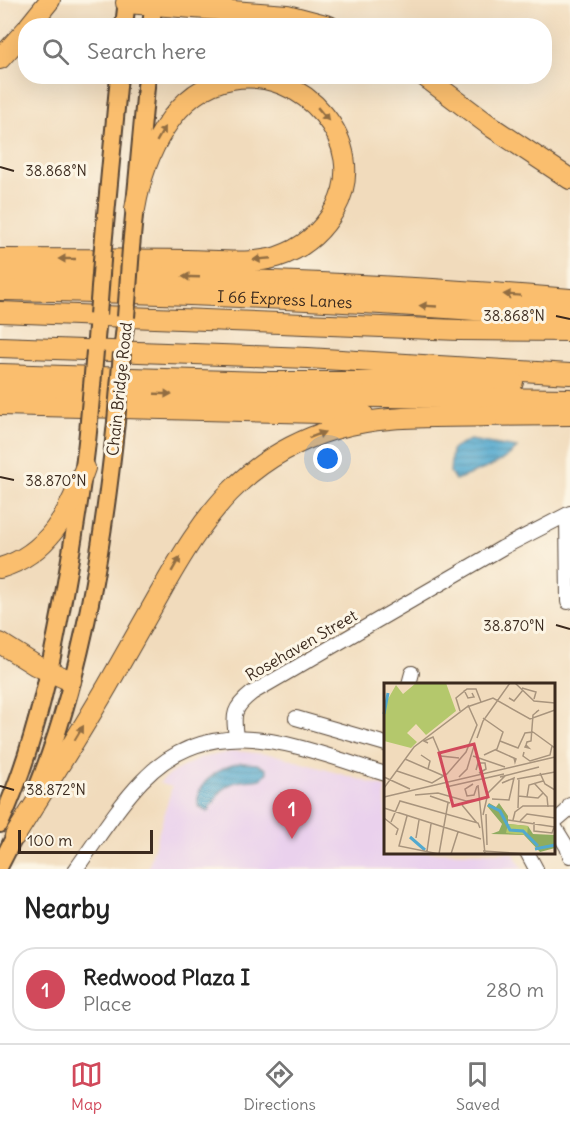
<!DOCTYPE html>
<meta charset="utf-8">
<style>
:root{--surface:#fff;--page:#f2f2f2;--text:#222;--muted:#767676;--line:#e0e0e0;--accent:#d1495b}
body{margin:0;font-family:Delius,sans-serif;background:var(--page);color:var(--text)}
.scale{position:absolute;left:18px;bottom:15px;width:135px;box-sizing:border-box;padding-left:6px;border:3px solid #3b2a1e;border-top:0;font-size:16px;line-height:21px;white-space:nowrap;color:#3b2a1e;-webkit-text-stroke:4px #fcf5e5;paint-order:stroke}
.you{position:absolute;left:328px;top:459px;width:21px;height:21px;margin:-15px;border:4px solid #fff;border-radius:50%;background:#1a73e8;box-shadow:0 0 0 9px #1a73e833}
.badge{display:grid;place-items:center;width:39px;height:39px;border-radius:50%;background:var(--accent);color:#fff;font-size:20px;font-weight:700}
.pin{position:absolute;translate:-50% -50px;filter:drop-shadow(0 2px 3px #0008)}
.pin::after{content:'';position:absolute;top:32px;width:21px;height:18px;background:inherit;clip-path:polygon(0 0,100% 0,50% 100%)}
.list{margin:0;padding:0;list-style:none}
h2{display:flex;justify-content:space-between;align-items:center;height:78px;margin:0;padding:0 24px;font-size:26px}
h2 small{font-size:20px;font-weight:400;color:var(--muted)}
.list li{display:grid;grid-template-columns:39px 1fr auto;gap:18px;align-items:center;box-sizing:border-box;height:84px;margin:0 12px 12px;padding:0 12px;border:2px solid var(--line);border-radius:24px}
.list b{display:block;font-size:22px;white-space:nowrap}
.list p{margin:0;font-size:20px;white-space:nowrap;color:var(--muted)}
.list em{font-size:20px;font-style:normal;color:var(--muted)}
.icon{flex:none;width:33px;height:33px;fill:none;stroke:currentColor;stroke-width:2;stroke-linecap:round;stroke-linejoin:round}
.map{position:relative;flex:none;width:570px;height:869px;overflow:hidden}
.search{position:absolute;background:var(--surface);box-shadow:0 6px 24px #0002;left:18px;right:18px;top:18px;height:66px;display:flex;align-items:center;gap:15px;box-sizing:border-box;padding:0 21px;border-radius:24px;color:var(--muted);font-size:22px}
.sheet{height:174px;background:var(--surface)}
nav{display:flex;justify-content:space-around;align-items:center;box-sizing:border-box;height:84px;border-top:2px solid var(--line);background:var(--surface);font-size:16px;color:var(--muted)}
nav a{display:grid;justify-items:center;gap:3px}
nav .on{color:var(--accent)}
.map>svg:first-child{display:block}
.built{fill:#ead1ed}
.water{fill:url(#water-rules);stroke:#466a76;stroke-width:1.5}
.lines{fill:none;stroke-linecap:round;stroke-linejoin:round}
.minor-casing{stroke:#564536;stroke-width:16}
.major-casing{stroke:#564536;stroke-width:20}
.highway-casing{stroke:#564536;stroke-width:22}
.minor{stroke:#fff;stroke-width:14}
.major{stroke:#fabe6e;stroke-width:16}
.highway{stroke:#fabe6e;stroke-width:20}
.major-bridge-casing{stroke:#564536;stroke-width:20;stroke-linecap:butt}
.major-bridge{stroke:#fabe6e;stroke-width:16}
.oneway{fill:#916d42}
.ticks{fill:none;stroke:#3b2a1e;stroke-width:2}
.labels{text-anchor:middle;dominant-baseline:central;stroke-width:6;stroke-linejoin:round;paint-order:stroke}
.street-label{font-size:16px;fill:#3b2a1e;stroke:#fcf5e5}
.inset-river{fill:none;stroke:#52a9cf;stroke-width:3}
.inset-road{fill:none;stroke:#a8947d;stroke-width:1.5}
.view{fill:#d1495b;fill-opacity:0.15;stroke:#d1495b;stroke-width:3}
.inset-edge{fill:none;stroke:#3b2a1e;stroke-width:3}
.ticks-label{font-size:15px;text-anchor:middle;fill:#3b2a1e;stroke:#fcf5e5;stroke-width:6;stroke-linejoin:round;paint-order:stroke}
</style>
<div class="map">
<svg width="570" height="869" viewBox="0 0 570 869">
<defs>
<pattern id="water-rules" width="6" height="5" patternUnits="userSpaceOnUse" patternTransform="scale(1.5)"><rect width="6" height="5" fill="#52a9cf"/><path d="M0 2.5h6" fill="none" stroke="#458aa7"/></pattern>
</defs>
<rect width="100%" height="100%" fill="#fcf5e5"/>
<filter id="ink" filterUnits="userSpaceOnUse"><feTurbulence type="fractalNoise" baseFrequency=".0167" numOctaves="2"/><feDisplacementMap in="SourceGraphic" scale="12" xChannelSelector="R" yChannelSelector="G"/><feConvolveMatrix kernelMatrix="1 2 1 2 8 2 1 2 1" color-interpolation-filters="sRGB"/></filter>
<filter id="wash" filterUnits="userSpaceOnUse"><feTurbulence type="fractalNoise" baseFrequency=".008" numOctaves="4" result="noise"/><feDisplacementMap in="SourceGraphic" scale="24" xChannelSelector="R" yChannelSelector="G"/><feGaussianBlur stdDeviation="1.35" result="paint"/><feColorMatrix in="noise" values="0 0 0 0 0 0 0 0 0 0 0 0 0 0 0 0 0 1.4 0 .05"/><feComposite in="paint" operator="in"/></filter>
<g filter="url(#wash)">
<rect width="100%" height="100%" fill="#f1dbbc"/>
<!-- built -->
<polygon class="built" points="235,751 276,755 385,787 386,852 513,853 523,869 148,869 172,787 159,783 173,772 200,758"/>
<!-- water -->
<g class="water">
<path d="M470,440L517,448C501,465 476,472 455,480L450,472L452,449Z"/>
<path d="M241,763L257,764L266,769L267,772L261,779C244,782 231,778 219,794C215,799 212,806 208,811L199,807C192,784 221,766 241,763Z"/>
</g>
</g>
<g filter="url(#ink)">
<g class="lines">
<!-- minor casing -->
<g class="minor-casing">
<g id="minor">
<polyline points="567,515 568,602"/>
<polyline points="409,684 412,673"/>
<polyline points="296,718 386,744"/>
<path d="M236,737C233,714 233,708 252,693L502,548L570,513"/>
<polyline points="554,822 567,811 570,805"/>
<polyline points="554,826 567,847 570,856"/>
<polyline points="527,852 536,869"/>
<path d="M76,869C97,840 117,807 142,781C214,705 302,749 386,774"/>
</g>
</g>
<!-- major casing -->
<g class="major-casing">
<g id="major">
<polyline points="124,26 127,0"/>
<polyline points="151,26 154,0"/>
<polyline points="103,247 119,76"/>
<polyline points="131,248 147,76"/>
<polyline points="95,351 98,315"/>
<polyline points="122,353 126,317"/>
<path d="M36,791C83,675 103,546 116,422"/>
<path d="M0,824C37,743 53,658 68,571C76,521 85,472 89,421"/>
<polyline points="0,865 20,826"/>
</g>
</g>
<!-- highway casing -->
<g class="highway-casing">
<g id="highway">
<polyline points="126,3 287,15 329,26"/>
<polyline points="29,26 50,0"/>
<polyline points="0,59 26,30"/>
<polyline points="424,76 493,128 570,179"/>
<path d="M0,259C62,259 124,259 186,260C213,260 251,265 277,257C302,249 322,232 335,209C372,143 302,66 232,79C173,89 144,156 135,209"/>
<path d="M0,273C190,277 380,283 570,299"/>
<path id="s1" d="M0,290C190,293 380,302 570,317"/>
<polyline points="0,312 459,330 570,331"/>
<polyline points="0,347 308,358 570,374"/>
<polyline points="0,374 264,382 513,382"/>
<polyline points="0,388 190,395 570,399"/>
<polyline points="0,405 363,414"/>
<polyline points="477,416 570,415"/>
<path d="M0,568C48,554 70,512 85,468"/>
<polyline points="0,643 35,665 71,681"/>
<path d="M15,836C46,786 78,737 108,685C125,655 142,625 159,595C204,515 243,457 335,429C383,414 438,418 488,416"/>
</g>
</g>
<!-- minor -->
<use href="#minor" class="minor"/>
<!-- major -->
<use href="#major" class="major"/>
<!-- highway -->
<use href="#highway" class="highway"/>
<!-- major-bridge casing -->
<g class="major-bridge-casing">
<g id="major-bridge">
<polyline points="98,315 103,247"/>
<polyline points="126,317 131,248"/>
<polyline points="89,421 95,351"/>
<polyline points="116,422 122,353"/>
</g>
</g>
<!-- major-bridge -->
<use href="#major-bridge" class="major-bridge"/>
</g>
<!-- one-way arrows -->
<defs><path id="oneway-solid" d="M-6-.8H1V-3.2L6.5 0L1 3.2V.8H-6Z" transform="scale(1.5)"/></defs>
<g class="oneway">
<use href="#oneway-solid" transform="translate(323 114) rotate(50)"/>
<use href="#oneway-solid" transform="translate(161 134) rotate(-60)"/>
<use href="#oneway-solid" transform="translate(67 259) rotate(-180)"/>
<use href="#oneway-solid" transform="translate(262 259) rotate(175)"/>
<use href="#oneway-solid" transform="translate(191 277) rotate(-178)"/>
<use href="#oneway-solid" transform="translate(512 295) rotate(-176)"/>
<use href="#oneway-solid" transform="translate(428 306) rotate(-177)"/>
<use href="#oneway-solid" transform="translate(163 394) rotate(2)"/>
<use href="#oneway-solid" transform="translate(317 435) rotate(-21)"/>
<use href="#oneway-solid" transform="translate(176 564) rotate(-60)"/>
<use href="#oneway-solid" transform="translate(79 733) rotate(-59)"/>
</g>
</g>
<!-- ticks -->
<path class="ticks" d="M0,167L14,171M556,316L570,319M0,477L14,480M556,625L570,629M0,786L14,790"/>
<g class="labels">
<!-- street labels -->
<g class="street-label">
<text stroke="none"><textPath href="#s1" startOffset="285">I 66 Express Lanes</textPath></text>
<text transform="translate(119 389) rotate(-84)">Chain Bridge Road</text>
<text transform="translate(301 645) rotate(-30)">Rosehaven Street</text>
</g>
</g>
<!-- overview -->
<g transform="translate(384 683)">
<rect width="171" height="171" fill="#f1dbbc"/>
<path d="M105,120L112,124L115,120L124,133V141L144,143L149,151L171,152V165L156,169L140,152L107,151L115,148L118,141L103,123Z" fill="#8fac60"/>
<path d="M32,0H62L72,28L42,52L32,41L23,50L33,59L27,65L0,58V23L12,2L19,11ZM124,141L144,143L143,152L122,150Z" fill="#b4c86c"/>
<path class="inset-river" d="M0,31L4,10M104,122L116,128L126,147L139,148L154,163M26,154L41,167M151,166L171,162"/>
<path class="inset-road" d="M131,0L150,18L171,20M138,5L152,9L150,16M80,7L84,15L90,14L88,10M125,15L130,18L139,7M76,28L72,15L83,6H92L97,19M99,35L119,49L113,66L100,72M149,49L171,65M93,55L99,38L126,0M116,58L134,65L141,50L149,49M44,60L40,58L49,54L57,73L75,75M142,62L145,65L141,64L142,62L143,59L147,58L149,32L155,27L152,29M112,67L132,76L131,79L130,75M140,69L139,73L146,78L166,72L168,63M37,72L46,78L44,86M89,73L121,84M21,76L60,93M92,87L94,80H101L102,86L95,90M13,88L48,100L63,91L82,69L93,42L84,22M156,90L161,101L171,107M0,94L26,106M75,94L83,86L90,63M116,94L155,84M133,96L171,89M150,100L163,114L164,124M89,101L81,106L83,113L90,112L93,103M94,102L101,171M62,104L120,91M0,105L30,64L83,24L109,15L146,36L171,27M31,112L54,110L82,118L97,116M46,113L66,120M134,113L154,115L159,110M0,114L171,74M143,114L145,102L159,98M108,116L125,117L130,95L118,100M78,122L93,140M0,125L97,156M134,125L135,96M102,131L103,162M99,132L104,110L121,93M23,133L15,163L55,171M0,135L14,146L12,152M124,137L171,144M129,137L131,129L139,123H171M136,138L143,131L171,135M7,139L16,118L94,140L96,145M150,139V148L168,150L170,144M32,155L35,137M43,168L47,141M99,168L143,171M55,171L64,120M67,171L74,149"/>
<path class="view" d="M90,61L104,114L69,123L55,70Z"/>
<rect width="171" height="171" class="inset-edge"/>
</g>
<g class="ticks-label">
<text x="56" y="176">38.868°N</text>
<text x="514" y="321">38.868°N</text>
<text x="56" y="486">38.870°N</text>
<text x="514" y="631">38.870°N</text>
<text x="56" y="795">38.872°N</text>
</g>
</svg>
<div class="scale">100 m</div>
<div class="you"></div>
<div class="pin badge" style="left:292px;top:839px">1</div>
<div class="search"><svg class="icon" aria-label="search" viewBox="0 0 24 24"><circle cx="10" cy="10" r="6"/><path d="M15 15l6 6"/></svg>Search here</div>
</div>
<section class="sheet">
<h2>Nearby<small></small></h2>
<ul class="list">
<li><span class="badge">1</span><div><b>Redwood Plaza I</b><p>Place</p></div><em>280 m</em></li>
</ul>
</section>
<nav>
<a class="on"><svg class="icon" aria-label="map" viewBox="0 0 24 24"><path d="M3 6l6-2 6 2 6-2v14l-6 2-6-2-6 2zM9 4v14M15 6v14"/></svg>Map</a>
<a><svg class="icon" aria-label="directions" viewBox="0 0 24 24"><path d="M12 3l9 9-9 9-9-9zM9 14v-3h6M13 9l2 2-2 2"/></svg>Directions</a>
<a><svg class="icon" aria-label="saved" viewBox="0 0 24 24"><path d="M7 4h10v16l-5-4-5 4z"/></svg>Saved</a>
</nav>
